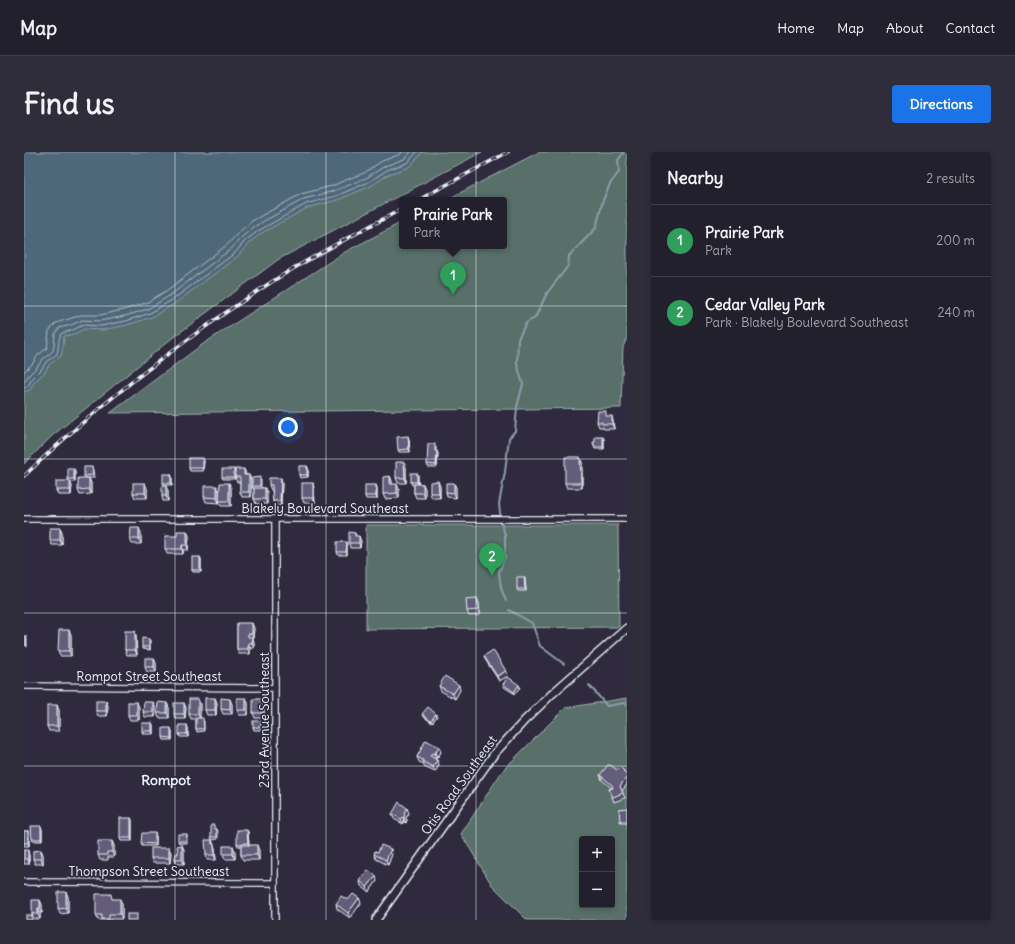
<!DOCTYPE html>
<meta charset="utf-8">
<style>
:root{--surface:#23202e;--page:#2f2d3a;--text:#f1f3f6;--muted:#a3a3aa;--line:#403e4a;--accent:#1a73e8}
body{margin:0;font-family:Delius,sans-serif;background:var(--page);color:var(--text)}
.controls{position:absolute;right:12px;bottom:12px;display:grid;overflow:hidden;border-radius:4px;box-shadow:0 2px 6px #0003}
.controls button{width:36px;height:36px;display:grid;place-items:center;padding:0;border:0;border-bottom:1px solid var(--line);background:var(--surface);color:var(--text);font:20px sans-serif}
.you{position:absolute;left:264px;top:275px;width:14px;height:14px;margin:-10px;border:3px solid #fff;border-radius:50%;background:#1a73e8;box-shadow:0 0 0 6px #1a73e833}
.badge{display:grid;place-items:center;width:26px;height:26px;border-radius:50%;background:var(--accent);color:#fff;font-size:13px;font-weight:700}
.pin{position:absolute;translate:-50% -33px;filter:drop-shadow(0 1px 2px #0008)}
.pin::after{content:'';position:absolute;top:21px;width:14px;height:12px;background:inherit;clip-path:polygon(0 0,100% 0,50% 100%)}
.popup{position:absolute;left:375px;top:45px;width:108px;height:52px;box-sizing:border-box;display:grid;place-content:center;border-radius:4px;background:var(--surface);filter:drop-shadow(0 1px 3px #0005);font-size:13px;white-space:nowrap;color:var(--muted)}
.popup b{font-size:15px;color:var(--text)}
.popup::after{content:'';position:absolute;left:50%;top:100%;margin-left:-8px;border:8px solid transparent;border-top-color:var(--surface)}
.list{margin:0;padding:0;list-style:none}
h2{display:flex;justify-content:space-between;align-items:center;height:52px;margin:0;padding:0 16px;font-size:17px}
h2 small{font-size:13px;font-weight:400;color:var(--muted)}
.list li{display:grid;grid-template-columns:26px 1fr auto;gap:12px;align-items:center;box-sizing:border-box;height:72px;padding:0 16px;border-top:1px solid var(--line)}
.list b{display:block;font-size:15px;white-space:nowrap}
.list p{margin:0;font-size:13px;white-space:nowrap;color:var(--muted)}
.list em{font-size:13px;font-style:normal;color:var(--muted)}
.map{position:relative;flex:none;width:603px;height:768px;overflow:hidden;border-radius:4px}
header{display:flex;align-items:center;gap:24px;box-sizing:border-box;height:56px;padding:0 20px;background:var(--surface);border-bottom:1px solid var(--line)}
header strong{font-size:19px}
nav{display:flex;gap:22px;margin-inline-start:auto;font-size:14px}
.intro{display:flex;align-items:center;justify-content:space-between;box-sizing:border-box;height:96px;padding:0 24px}
h1{margin:0;font-size:28px}
.button{padding:10px 18px;border-radius:4px;background:var(--accent);color:#fff;font-size:14px;font-weight:700}
main{display:flex;gap:24px;padding:0 24px}
aside{flex:1;background:var(--surface);border-radius:4px;box-shadow:0 2px 6px #0003}
.map>svg:first-child{display:block}
.green{fill:#596f69;stroke:#a0b0b0;fill-rule:evenodd}
.water{fill:#4f6879;stroke:#8c9fac}
.lines{fill:none;stroke-linecap:round;stroke-linejoin:round}
.shore{stroke:#abbac5;stroke-width:1}
.stream{stroke:#8c9fac;stroke-width:2}
.minor-casing{stroke:#e8f1f8;stroke-width:8}
.tertiary-casing{stroke:#e8f1f8;stroke-width:10}
.minor{stroke:#2f2a3d;stroke-width:5.5}
.tertiary{stroke:#2f2a3d;stroke-width:7}
.rail-casing{stroke:#e8f1f8;stroke-width:3.5}
.rail{stroke:#2f2a3d;stroke-width:2;stroke-dasharray:6;stroke-linecap:butt}
.wall{fill:#554f69;stroke:#e8f1f8}
.shaded-wall{fill:#454055;stroke:#e8f1f8}
.building{fill:#635c7a;stroke:#e8f1f8}
.grid{fill:none;stroke:#e8f1f8;stroke-width:1;stroke-opacity:0.55}
.labels{text-anchor:middle;dominant-baseline:central;stroke-width:3.5;stroke-linejoin:round;paint-order:stroke}
.street-label{font-size:13px;fill:#e8f1f8;stroke:#2f2a3d}
.neighbourhood-label{font-size:14px;font-weight:bold;fill:#e8f1f8;stroke:#2f2a3d}
</style>
<header>
<strong>Map</strong>
<nav><a>Home</a><a>Map</a><a>About</a><a>Contact</a></nav>
</header>
<div class="intro"><h1>Find us</h1><a class="button">Directions</a></div>
<main>
<div class="map">
<svg width="603" height="768" viewBox="0 0 603 768">
<rect width="100%" height="100%" fill="#2f2a3d"/>
<filter id="ink" filterUnits="userSpaceOnUse"><feTurbulence type="fractalNoise" baseFrequency=".025" numOctaves="2"/><feDisplacementMap in="SourceGraphic" scale="8" xChannelSelector="R" yChannelSelector="G"/><feConvolveMatrix kernelMatrix="1 2 1 2 8 2 1 2 1" color-interpolation-filters="sRGB"/></filter>
<g filter="url(#ink)">
<!-- green -->
<g class="green">
<polygon points="0,0 458,0 255,107 147,187 28,284 0,312"/>
<polygon points="515,0 603,0 603,186 599,195 597,256 86,261 179,192 321,100 378,70 378,94 480,94 480,48 422,48"/>
<polygon points="342,373 594,373 595,475 342,477"/>
<path d="M603,546V768H503L468,733L437,682L479,618L541,556ZM558,687H588V753H558Z"/>
</g>
<!-- water -->
<polygon class="water" points="0,0 399,0 385,15 365,22 347,34 313,48 283,56 236,82 224,92 214,104 150,152 128,165 103,173 77,178 60,177 50,182 40,184 39,194 37,204 25,213 20,221 11,229 6,238 0,240"/>
<g class="lines">
<!-- shore -->
<g class="shore">
<polyline points="0,220 9,211 14,203 23,196 25,179 29,174 32,171 45,167 57,163 76,163 99,158 122,151 142,139 203,93 214,81 228,69 277,42 308,34 324,27 340,21 358,9 377,2 378,0"/>
<polyline points="0,230 5,223 13,215 19,207 29,199 30,193 31,182 35,176 47,173 58,168 76,169 101,164 124,157 145,144 207,97 218,85 231,74 280,47 310,39 342,26 361,14 380,7 387,0"/>
<path d="M0,236L4,234L8,227L17,218L22,210L33,202C35,196 34,185 38,181L49,178L59,173L77,174L102,169L126,161L148,148L211,101L221,89L234,79L282,52L312,44L345,30L363,18L383,11L393,0"/>
</g>
<!-- stream -->
<g class="stream">
<polyline points="482,449 477,436 475,420 481,406 481,383 477,370 475,352 481,320 485,286 491,279 493,255 499,232 493,212 494,187 502,171 511,166 523,141 544,114 545,104 572,76 579,48 586,32 595,20 594,8 600,0"/>
<polyline points="485,458 508,471 516,494 540,512"/>
<polyline points="565,533 583,554 600,551 603,552"/>
</g>
<!-- minor casing -->
<g class="minor-casing">
<g id="minor">
<polyline points="0,367 603,367"/>
<polyline points="0,534 251,536"/>
<polyline points="0,730 251,731"/>
<polyline points="251,768 251,367"/>
</g>
</g>
<!-- tertiary casing -->
<g class="tertiary-casing">
<polyline id="tertiary" points="352,768 470,602 501,568 529,541 603,476"/>
</g>
<!-- minor -->
<use href="#minor" class="minor"/>
<!-- tertiary -->
<use href="#tertiary" class="tertiary"/>
<!-- rail casing -->
<g class="rail-casing">
<g id="rail">
<polyline points="394,48 484,0"/>
<path d="M0,324C76,251 158,188 246,131C288,104 333,81 378,57"/>
</g>
</g>
<!-- rail -->
<use href="#rail" class="rail"/>
</g>
<!-- wall -->
<g class="wall">
<polygon points="584,264 589,269 590,277 580,277 579,275 575,275 573,270"/>
<polygon points="579,285 580,287 580,297 571,297 569,292 571,290"/>
<polygon points="385,287 386,300 375,300 374,298"/>
<polygon points="412,295 412,299 413,299 414,302 413,315 404,315 403,312"/>
<polygon points="179,306 180,309 179,319 166,319 165,316"/>
<polygon points="558,310 558,336 543,336 541,331"/>
<polygon points="283,314 284,316 284,325 276,326 275,323"/>
<polygon points="68,315 69,318 70,326 61,326 60,324"/>
<polygon points="382,315 382,331 374,331 372,326"/>
<polygon points="220,317 222,323 225,323 227,328 227,345 218,345 216,340 216,330 213,330 211,325"/>
<polygon points="51,319 51,330 46,330 48,334 47,343 34,343 32,338 45,329 44,327"/>
<polygon points="211,320 211,327 199,327 198,325"/>
<polygon points="393,321 394,323 394,332 399,332 401,337 401,346 392,346 390,341 390,333 388,333 387,330"/>
<polygon points="147,322 148,325 148,333 140,333 139,331"/>
<polygon points="366,324 368,329 368,332 375,337 375,346 361,347 359,342"/>
<polygon points="65,326 67,331 67,342 56,343 54,338"/>
<polygon points="257,326 258,331 257,354 250,354 249,349 248,338 247,338 245,333"/>
<polygon points="237,328 237,336 241,336 243,341 243,352 232,352 230,347 230,336 228,336 228,334"/>
<polygon points="205,331 207,336 207,354 197,354 195,349"/>
<polygon points="430,331 432,336 432,346 423,345 422,340"/>
<polygon points="352,333 353,336 353,347 342,347 341,344"/>
<polygon points="416,334 416,346 408,346 406,341"/>
<polygon points="123,336 123,346 111,346 109,341"/>
<polygon points="290,336 291,351 280,351 278,346"/>
<polygon points="144,339 144,349 139,349 138,344"/>
<polygon points="195,339 195,351 182,350 180,345"/>
<polygon points="36,376 38,381 38,393 28,393 26,388"/>
<polygon points="163,379 165,384 164,398 159,398 159,402 143,402 141,397"/>
<polygon points="117,381 117,392 108,392 106,387"/>
<polygon points="331,381 332,384 337,389 336,396 326,396 325,391"/>
<polygon points="323,392 323,403 314,403 313,400"/>
<polygon points="176,405 177,407 177,420 169,420 168,418"/>
<polygon points="500,425 501,427 502,439 494,439 493,437"/>
<polygon points="455,451 456,463 445,464 443,459"/>
<polygon points="213,471 230,476 229,487 230,490 230,496 226,496 226,502 215,502 213,497"/>
<polygon points="45,478 47,483 47,504 36,504 34,499"/>
<polygon points="111,479 112,484 113,503 103,503 101,498"/>
<polygon points="125,487 126,489 126,498 119,497 118,495"/>
<polygon points="460,504 482,519 484,524 475,529 462,509"/>
<polygon points="132,511 132,520 123,520 121,515"/>
<polygon points="479,532 496,535 491,542 480,535"/>
<polygon points="415,534 436,538 431,547 417,539"/>
<polygon points="191,546 193,551 192,563 183,563 181,558"/>
<polygon points="222,546 224,551 224,563 215,563 213,558"/>
<polygon points="174,547 176,552 176,566 180,569 180,579 173,580 172,577 172,567 167,567 165,562"/>
<polygon points="238,547 240,552 240,566 231,566 229,561"/>
<polygon points="82,549 84,554 83,564 74,564 72,559"/>
<polygon points="129,550 131,555 131,565 121,565 119,560"/>
<polygon points="143,551 145,556 145,566 135,566 133,561"/>
<polygon points="160,551 162,556 161,567 152,567 150,562"/>
<polygon points="208,552 208,562 199,562 197,557"/>
<polygon points="115,555 115,568 106,568 104,563"/>
<polygon points="35,558 35,579 25,579 23,574"/>
<polygon points="398,562 413,564 408,571 399,564"/>
<polygon points="237,569 238,572 238,578 230,578 229,575"/>
<polygon points="128,571 129,573 129,582 119,582 118,579"/>
<polygon points="164,576 164,585 156,585 155,582"/>
<polygon points="148,579 148,588 140,588 139,585"/>
<polygon points="402,588 417,600 414,605 413,605 412,607 413,608 415,613 411,620 400,615 400,612 395,610 393,605"/>
<polygon points="576,623 598,639 601,646 590,650 585,637 588,636 578,628"/>
<polygon points="603,656 603,671 597,671 596,669"/>
<polygon points="385,661 382,666 383,668 382,671 380,670 379,672 370,667 368,662"/>
<polygon points="107,666 108,668 108,689 97,689 96,686"/>
<polygon points="191,676 191,677 193,677 194,680 194,687 188,688 187,685"/>
<polygon points="18,677 18,689 9,689 8,687"/>
<polygon points="223,678 224,680 225,693 235,698 235,708 219,708 217,703 217,694 214,694 213,692"/>
<polygon points="0,679 4,679 5,681 5,694 0,694"/>
<polygon points="163,682 163,691 155,691 154,689"/>
<polygon points="132,684 132,694 118,694 117,691"/>
<polygon points="188,688 191,697 192,708 183,708 182,703"/>
<polygon points="88,689 90,694 90,705 84,705 84,708 76,708 74,703"/>
<polygon points="158,693 160,698 160,712 152,712 151,707"/>
<polygon points="145,696 147,701 146,711 129,711 127,706"/>
<polygon points="0,698 5,703 5,712 0,712"/>
<polygon points="17,698 19,703 19,712 11,712 9,707"/>
<polygon points="211,699 211,707 201,707 199,702"/>
<polygon points="354,700 368,702 364,713 352,707 350,702"/>
<polygon points="336,729 353,729 345,740 337,734"/>
<polygon points="42,740 44,745 44,761 36,762 34,757"/>
<polygon points="335,746 337,751 326,766 313,757 312,752"/>
<polygon points="89,747 98,752 98,767 87,767 87,768 74,768 72,763"/>
<polygon points="16,748 18,753 18,761 16,761 16,767 10,767 8,762"/>
</g>
<!-- shaded-wall -->
<g class="shaded-wall">
<polygon points="588,264 589,269 590,277 588,272"/>
<polygon points="384,284 385,287 386,300 385,297"/>
<polygon points="579,285 580,287 580,297 579,295"/>
<polygon points="413,299 414,302 413,315 412,313"/>
<polygon points="556,305 558,310 558,336 557,331"/>
<polygon points="179,306 180,309 179,319"/>
<polygon points="380,310 382,315 382,331 381,326"/>
<polygon points="283,314 284,316 284,325 283,323"/>
<polygon points="50,317 51,319 51,330 50,327"/>
<polygon points="210,317 211,320 211,327 210,325"/>
<polygon points="220,317 222,322 222,328 220,323"/>
<polygon points="393,321 394,323 394,333 393,330"/>
<polygon points="147,322 148,325 148,333 147,331"/>
<polygon points="225,323 227,328 227,345 225,340"/>
<polygon points="366,324 368,329 368,337 366,332"/>
<polygon points="65,326 67,331 67,342 65,337"/>
<polygon points="257,326 258,331 257,354 256,349"/>
<polygon points="46,329 48,334 47,343 46,338"/>
<polygon points="414,329 416,334 416,346 415,341"/>
<polygon points="121,331 123,336 123,346 121,341"/>
<polygon points="205,331 207,336 207,354 205,349"/>
<polygon points="289,331 290,336 291,351 289,346"/>
<polygon points="430,331 432,336 432,346 430,341"/>
<polygon points="373,332 375,337 375,346 373,341"/>
<polygon points="399,332 401,337 401,346 399,341"/>
<polygon points="352,333 353,336 353,347 352,344"/>
<polygon points="142,334 144,339 144,349 142,344"/>
<polygon points="193,334 195,339 195,351 193,346"/>
<polygon points="241,336 243,341 243,352 241,347"/>
<polygon points="36,376 38,381 38,393 36,388"/>
<polygon points="115,376 117,381 117,392 115,387"/>
<polygon points="163,379 165,384 164,398 163,393"/>
<polygon points="335,384 337,389 336,396 335,391"/>
<polygon points="323,390 323,403 322,400"/>
<polygon points="158,393 159,398 159,402 158,397"/>
<polygon points="176,405 177,407 177,420 176,418"/>
<polygon points="500,425 501,427 502,439 501,437"/>
<polygon points="453,446 455,451 456,463 454,458"/>
<polygon points="228,471 230,476 229,487 228,482"/>
<polygon points="45,478 47,483 47,504 45,499"/>
<polygon points="111,479 112,484 113,503 111,498"/>
<polygon points="2,484 3,487 3,495 2,493"/>
<polygon points="228,485 230,490 230,496 228,491"/>
<polygon points="125,487 126,489 126,498 125,495"/>
<polygon points="224,491 226,496 226,502 224,497"/>
<polygon points="130,506 132,511 132,520 130,515"/>
<polygon points="482,519 484,524 475,529 473,524"/>
<polygon points="435,533 436,538 431,547 429,542"/>
<polygon points="495,533 496,535 491,542 490,540"/>
<polygon points="191,546 193,551 192,563 191,558"/>
<polygon points="222,546 224,551 224,563 222,558"/>
<polygon points="174,547 176,552 176,567 174,562"/>
<polygon points="206,547 208,552 208,562 206,558"/>
<polygon points="238,547 240,552 240,566 238,561"/>
<polygon points="82,549 84,554 83,564 82,559"/>
<polygon points="113,550 115,555 115,568 113,563"/>
<polygon points="129,550 131,555 131,565 129,560"/>
<polygon points="143,551 145,556 145,566 143,561"/>
<polygon points="160,551 162,556 161,567 160,562"/>
<polygon points="33,553 35,558 35,579 33,574"/>
<polygon points="412,562 413,564 408,571 407,569"/>
<polygon points="128,571 129,573 129,582 128,579"/>
<polygon points="163,573 164,576 164,585 163,582"/>
<polygon points="147,576 148,579 148,588 147,586"/>
<polygon points="415,595 417,600 414,605 412,600"/>
<polygon points="411,600 413,605 412,607 410,602"/>
<polygon points="413,608 415,613 411,620 409,615"/>
<polygon points="603,625 603,632 598,639 596,634"/>
<polygon points="383,656 385,661 382,666 383,668 382,671 380,666 380,662"/>
<polygon points="379,665 380,670 379,672 377,667"/>
<polygon points="107,666 108,668 108,689 107,686"/>
<polygon points="17,674 18,677 18,689 17,687"/>
<polygon points="223,678 224,680 225,694 224,691"/>
<polygon points="4,679 5,681 5,694 4,691"/>
<polygon points="131,681 132,684 132,694 131,692"/>
<polygon points="188,688 191,697 192,708 190,703"/>
<polygon points="88,689 90,694 90,705 88,700"/>
<polygon points="158,693 160,698 160,712 158,707"/>
<polygon points="233,693 235,698 235,708 233,703"/>
<polygon points="209,694 211,699 211,707 209,702"/>
<polygon points="145,696 147,701 146,711 145,706"/>
<polygon points="367,697 368,702 364,713 362,708"/>
<polygon points="4,698 5,703 5,712 4,707"/>
<polygon points="17,698 19,703 19,712 17,707"/>
<polygon points="352,724 353,729 345,740 343,735"/>
<polygon points="42,740 44,745 44,761 42,756"/>
<polygon points="335,746 337,751 326,766 324,761"/>
<polygon points="96,747 98,752 98,767 96,762"/>
<polygon points="16,748 18,753 18,761 16,756"/>
<polygon points="14,756 16,761 16,767 14,762"/>
</g>
<!-- building -->
<g class="building">
<polygon points="574,259 582,259 582,264 588,264 588,272 578,272 578,270 573,270"/>
<polygon points="384,284 385,297 374,298 373,285"/>
<polygon points="571,285 579,285 579,295 571,295 570,292 569,292 569,290 571,290"/>
<polygon points="404,292 411,292 411,299 413,299 412,313 403,312"/>
<polygon points="541,305 556,305 557,331 541,331"/>
<rect x="165" y="306" width="14" height="10"/>
<polygon points="372,310 380,310 381,326 372,326"/>
<rect x="275" y="314" width="8" height="9"/>
<polygon points="60,315 68,315 69,323 60,324"/>
<rect x="44" y="317" width="6" height="10"/>
<rect x="198" y="317" width="12" height="8"/>
<polygon points="211,317 220,317 220,323 225,323 225,340 216,340 216,325 211,325"/>
<rect x="387" y="321" width="6" height="9"/>
<rect x="139" y="322" width="8" height="9"/>
<polygon points="366,324 366,332 373,332 373,341 359,342 359,325"/>
<polygon points="236,325 236,334 228,334 228,326"/>
<polygon points="54,326 65,326 65,337 54,338"/>
<polygon points="245,326 257,326 256,349 249,349 248,333 245,333"/>
<rect x="32" y="329" width="14" height="9"/>
<polygon points="414,329 415,341 406,341 406,330"/>
<rect x="109" y="331" width="12" height="10"/>
<polygon points="196,331 205,331 205,349 195,349"/>
<rect x="278" y="331" width="11" height="15"/>
<polygon points="422,331 430,331 430,341 422,340"/>
<rect x="390" y="332" width="9" height="9"/>
<rect x="341" y="333" width="11" height="11"/>
<rect x="138" y="334" width="4" height="10"/>
<polygon points="180,334 193,334 193,346 180,345"/>
<rect x="230" y="336" width="11" height="11"/>
<rect x="26" y="376" width="10" height="12"/>
<polygon points="107,376 115,376 115,387 106,387"/>
<polygon points="153,379 163,379 163,393 158,393 158,397 141,397 141,384 153,384"/>
<polygon points="325,380 331,381 331,384 335,384 335,391 325,391"/>
<polygon points="313,390 323,390 322,400 313,400"/>
<rect x="168" y="405" width="8" height="13"/>
<polygon points="493,425 500,425 501,437 493,437"/>
<polygon points="453,446 454,458 443,459 442,447"/>
<polygon points="213,471 228,471 228,482 224,482 224,485 228,485 228,491 224,491 224,497 213,497"/>
<polygon points="35,478 45,478 45,499 34,499"/>
<rect x="101" y="479" width="10" height="19"/>
<rect x="0" y="484" width="2" height="9"/>
<polygon points="118,486 125,487 125,495 118,495"/>
<polygon points="469,498 482,519 473,524 460,504"/>
<rect x="121" y="506" width="9" height="9"/>
<polygon points="421,524 435,533 429,542 415,534"/>
<polygon points="484,525 495,533 490,540 479,532"/>
<rect x="181" y="546" width="10" height="12"/>
<polygon points="197,546 206,547 206,558 197,557"/>
<rect x="213" y="546" width="9" height="12"/>
<rect x="165" y="547" width="9" height="15"/>
<rect x="229" y="547" width="9" height="14"/>
<rect x="72" y="549" width="10" height="10"/>
<rect x="104" y="550" width="9" height="13"/>
<polygon points="120,550 129,550 129,560 119,560"/>
<polygon points="134,550 143,551 143,561 133,561"/>
<rect x="150" y="551" width="10" height="11"/>
<rect x="23" y="553" width="10" height="21"/>
<polygon points="404,555 412,562 407,569 398,562"/>
<polygon points="172,566 179,566 180,577 172,577"/>
<rect x="229" y="569" width="8" height="6"/>
<rect x="118" y="571" width="10" height="8"/>
<rect x="155" y="573" width="8" height="9"/>
<polygon points="139,576 147,576 147,586 139,585"/>
<polygon points="402,588 415,595 412,600 411,600 410,602 408,601 406,604 413,608 409,615 399,610 399,608 393,605"/>
<polygon points="584,613 586,613 593,618 596,615 600,619 599,620 603,623 603,625 596,634 599,641 589,645 585,637 589,636 588,633 576,623"/>
<polygon points="375,650 383,656 380,662 381,663 380,666 379,665 377,667 368,662"/>
<polygon points="603,656 603,669 596,669 595,657"/>
<rect x="96" y="666" width="11" height="20"/>
<polygon points="187,673 190,673 191,677 193,677 193,685 187,685"/>
<polygon points="7,674 17,674 17,687 8,687"/>
<polygon points="213,678 223,678 224,691 213,692"/>
<rect x="0" y="679" width="4" height="12"/>
<polygon points="118,681 131,681 131,692 117,691"/>
<polygon points="154,682 163,682 162,689 154,689"/>
<polygon points="181,688 188,688 188,692 190,692 190,703 182,703"/>
<polygon points="74,689 88,689 88,700 83,700 83,703 74,703"/>
<polygon points="158,693 158,707 151,707 151,702 154,702 153,694"/>
<rect x="217" y="693" width="16" height="10"/>
<polygon points="357,693 367,697 362,708 350,702 351,699 354,700"/>
<rect x="199" y="694" width="10" height="8"/>
<rect x="127" y="696" width="18" height="10"/>
<rect x="0" y="698" width="4" height="9"/>
<polygon points="17,698 17,707 9,707 9,699"/>
<polygon points="344,718 352,724 343,735 336,729"/>
<polygon points="34,740 42,740 42,756 34,757"/>
<polygon points="72,742 87,742 88,747 96,747 96,762 85,762 85,767 78,767 78,763 72,763"/>
<polygon points="329,742 335,746 324,761 312,752 317,744 324,748"/>
<polygon points="8,748 16,748 16,756 14,756 14,762 8,762"/>
<rect x="103" y="762" width="10" height="6"/>
<rect x="2" y="763" width="6" height="5"/>
</g>
</g>
<!-- grid -->
<path class="grid" d="M151,0V768M302,0V768M452,0V768M0,154H603M0,307H603M0,461H603M0,614H603"/>
<g class="labels">
<!-- street labels -->
<g class="street-label">
<text x="301" y="356">Blakely Boulevard Southeast</text>
<text x="125" y="524">Rompot Street Southeast</text>
<text transform="translate(240 568) rotate(-90)">23rd Avenue Southeast</text>
<text transform="translate(435 633) rotate(-54)">Otis Road Southeast</text>
<text x="125" y="719">Thompson Street Southeast</text>
</g>
<!-- neighbourhood labels -->
<g class="neighbourhood-label">
<text x="142" y="628">Rompot</text>
</g>
</g>
</svg>
<div class="controls">
<button>+</button>
<button>−</button>
</div>
<div class="you"></div>
<div class="pin badge" style="left:429px;top:143px;background:#2e9e5b">1</div>
<div class="popup"><b>Prairie Park</b>Park</div>
<div class="pin badge" style="left:468px;top:424px;background:#2e9e5b">2</div>
</div>
<aside>
<h2>Nearby<small>2 results</small></h2>
<ul class="list">
<li><span class="badge" style="background:#2e9e5b">1</span><div><b>Prairie Park</b><p>Park</p></div><em>200 m</em></li>
<li><span class="badge" style="background:#2e9e5b">2</span><div><b>Cedar Valley Park</b><p>Park · Blakely Boulevard Southeast</p></div><em>240 m</em></li>
</ul>
</aside>
</main>
